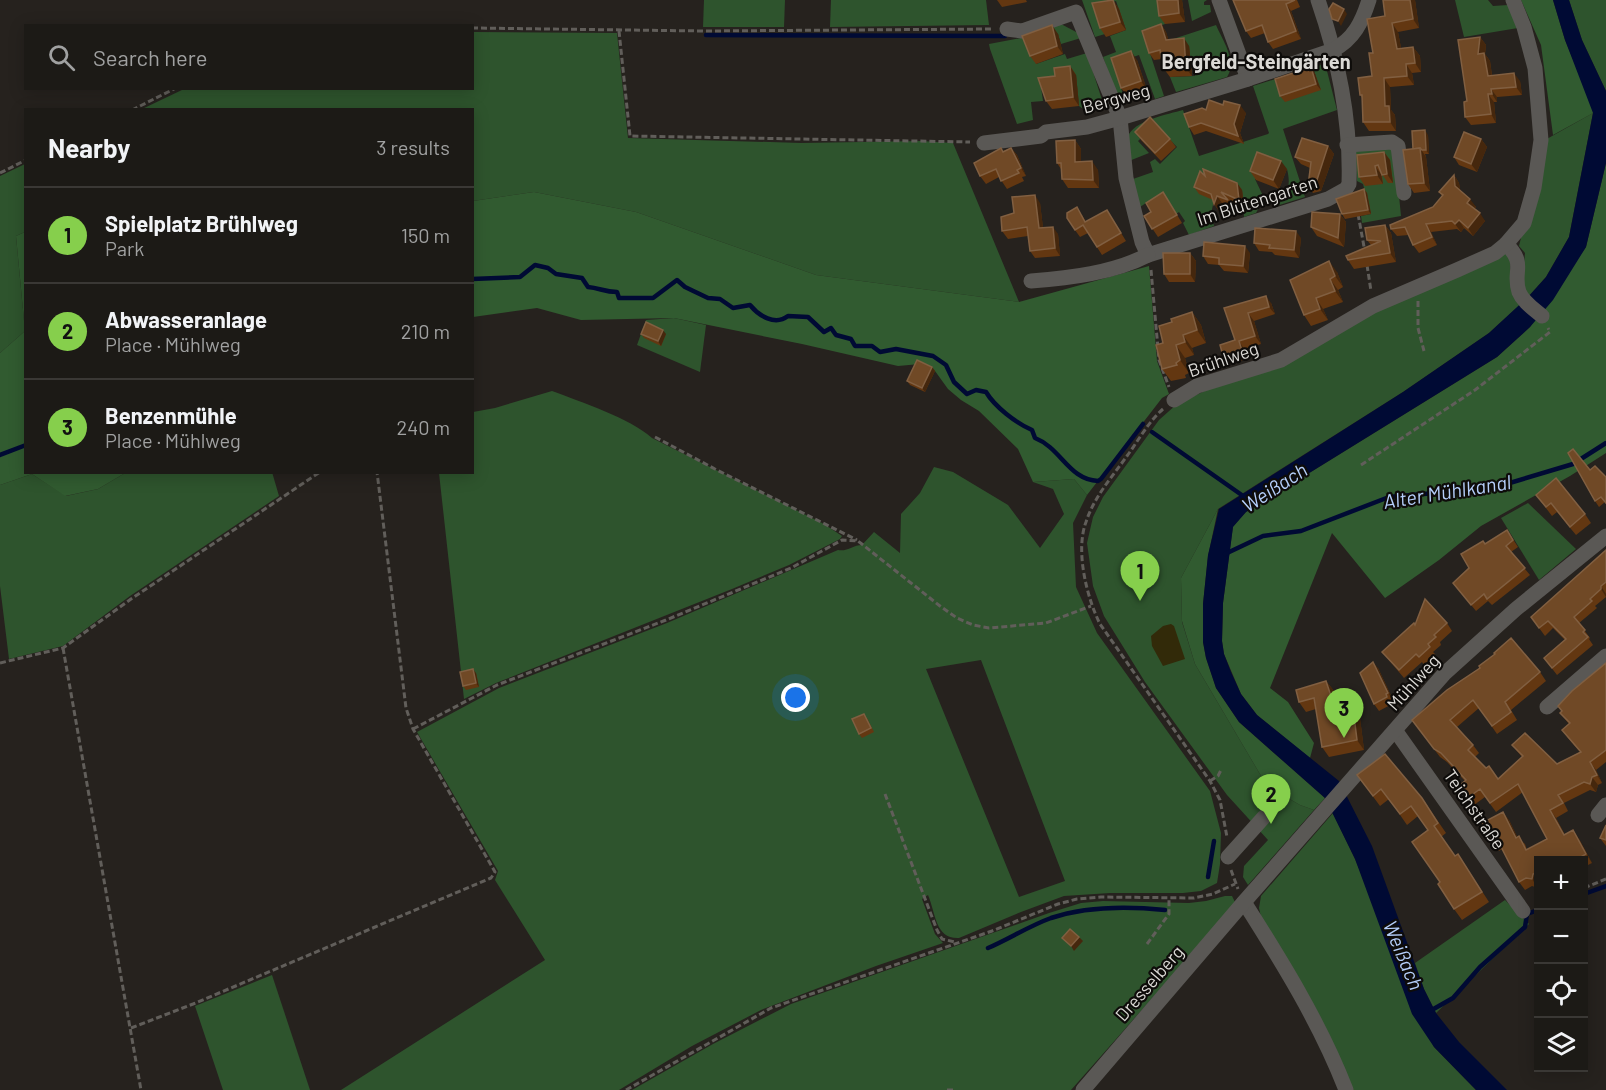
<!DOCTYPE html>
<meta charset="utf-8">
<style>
:root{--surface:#1c1a16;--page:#25231f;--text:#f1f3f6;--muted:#a0a1a1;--line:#3a3835;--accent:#86cf4c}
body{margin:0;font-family:Barlow,sans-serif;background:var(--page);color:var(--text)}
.controls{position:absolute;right:18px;bottom:18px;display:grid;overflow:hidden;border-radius:0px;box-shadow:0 3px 15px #0003}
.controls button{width:54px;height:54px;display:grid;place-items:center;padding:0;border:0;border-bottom:2px solid var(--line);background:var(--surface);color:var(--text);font:30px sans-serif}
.you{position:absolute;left:796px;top:698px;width:21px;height:21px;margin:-15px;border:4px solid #fff;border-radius:50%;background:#1a73e8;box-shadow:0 0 0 9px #1a73e833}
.badge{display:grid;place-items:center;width:39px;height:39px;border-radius:50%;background:var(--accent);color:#111;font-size:20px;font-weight:700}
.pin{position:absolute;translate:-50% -50px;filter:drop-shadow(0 2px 3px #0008)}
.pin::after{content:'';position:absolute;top:32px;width:21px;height:18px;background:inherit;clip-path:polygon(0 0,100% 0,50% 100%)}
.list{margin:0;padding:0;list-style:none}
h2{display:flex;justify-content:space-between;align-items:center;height:78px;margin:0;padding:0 24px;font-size:26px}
h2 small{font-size:20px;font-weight:400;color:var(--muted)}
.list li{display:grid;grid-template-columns:39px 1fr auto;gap:18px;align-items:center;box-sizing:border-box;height:96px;padding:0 24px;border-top:2px solid var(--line)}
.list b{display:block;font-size:22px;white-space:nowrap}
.list p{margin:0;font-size:20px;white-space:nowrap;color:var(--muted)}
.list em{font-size:20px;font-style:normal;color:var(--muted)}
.icon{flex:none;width:33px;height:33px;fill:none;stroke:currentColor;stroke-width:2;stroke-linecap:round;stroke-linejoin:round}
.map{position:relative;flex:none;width:1606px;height:1090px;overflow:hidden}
.search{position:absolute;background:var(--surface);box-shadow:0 3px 15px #0003;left:24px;top:24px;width:450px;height:66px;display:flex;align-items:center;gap:15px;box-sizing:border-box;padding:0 21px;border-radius:0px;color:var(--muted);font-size:22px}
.panel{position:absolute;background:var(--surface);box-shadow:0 3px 15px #0003;left:24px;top:108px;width:450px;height:366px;border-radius:0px}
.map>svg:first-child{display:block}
.green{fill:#2e542d;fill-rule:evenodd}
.forest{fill:#315b30}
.sand{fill:#322a09}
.water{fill:#000a34}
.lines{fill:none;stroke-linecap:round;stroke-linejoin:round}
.stream{stroke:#000a34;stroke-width:4.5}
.path{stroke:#615e5a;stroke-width:3;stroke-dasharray:6 3;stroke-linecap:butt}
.minor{stroke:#5a5855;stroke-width:15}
.wall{fill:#633711}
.shaded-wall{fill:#45270d}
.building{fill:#704926;stroke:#815f41;stroke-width:1.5}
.labels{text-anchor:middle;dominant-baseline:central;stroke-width:4.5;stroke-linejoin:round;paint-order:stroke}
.street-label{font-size:18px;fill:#dbd9d5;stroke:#0e0c0a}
.neighbourhood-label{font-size:20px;font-weight:bold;fill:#dbd9d5;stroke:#0e0c0a}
.water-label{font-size:20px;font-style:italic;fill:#b5cffb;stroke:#0e0c0a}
</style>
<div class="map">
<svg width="1606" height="1090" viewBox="0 0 1606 1090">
<rect width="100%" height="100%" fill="#26221e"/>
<!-- green -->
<g class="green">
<polygon points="704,0 785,0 784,27 703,27"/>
<polygon points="831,0 986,0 989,25 830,27"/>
<polygon points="1082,0 1184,0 1162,3 1165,24 1143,32 1164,96 1155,99 1139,55 1113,64 1125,100 1119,102 1103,57 1116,52 1110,36 1126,30 1116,1 1096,7 1105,34 1095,37"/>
<polygon points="1188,0 1207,0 1204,2 1204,5 1210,5 1211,12 1192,21"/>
<polygon points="1455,0 1488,0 1493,6 1508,5 1518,28 1464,37"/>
<polygon points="1569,0 1606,0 1606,91 1582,40"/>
<polygon points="1061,24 1078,33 1081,38 1061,44 1058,34 1047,29"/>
<path d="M1216,25C1222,39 1238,62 1227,77L1176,92L1170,77L1195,76L1194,65H1191L1189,46L1170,40Z"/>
<polygon points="1041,30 1036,64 1065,54 1067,59 1087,53 1102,100 1098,109 1087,112 1079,106 1076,75 1041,87 1043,101 1031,102 1033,120 1017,124 990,49 989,44 1021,38"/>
<polygon points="473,32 617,33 628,138 801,143 921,141 953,143 1019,302 816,275 636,212 534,192 473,201 472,110 140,110 184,89 472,88"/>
<path d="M1321,65L1327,71L1337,110L1283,129L1305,197L1273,207C1286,193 1292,190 1287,169L1257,177L1255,179L1264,198L1256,213L1244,217L1242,190L1214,200L1211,214L1214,226L1189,235L1183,223L1185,221L1179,212L1176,214L1168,201L1151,211L1146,203L1140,207L1133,179L1153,172L1150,162L1155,159L1160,164L1177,147L1155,125L1138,141L1149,153L1129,161C1129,154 1127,144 1128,137C1132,121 1169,114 1183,110L1199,156L1268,134L1269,133L1253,86L1288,75L1290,82L1320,90L1313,67Z"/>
<polygon points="1593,113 1569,237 1546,277 1528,297 1522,285 1525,253 1519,246 1545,140"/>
<polygon points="1394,145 1401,216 1362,223 1361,216 1371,214 1363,184 1357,181 1355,149"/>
<polygon points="25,164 25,232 16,236 25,331 0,353 0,176"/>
<polygon points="1504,251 1510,256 1511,289 1522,303 1489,333 1403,392 1218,509 1181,578 1182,622 1195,664 1267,786 1300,805 1314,810 1248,885 1243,877 1244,866 1268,840 1227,795 1145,682 1104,616 1093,586 1087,543 1093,517 1103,497 1159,420 1177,404"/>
<polygon points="674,318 706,325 700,372 637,345 646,320"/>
<path d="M552,391C581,402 630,418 652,438L824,524L842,536L840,539L789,565L732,589L496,683L464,699L439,473L472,472L473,412L495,408Z"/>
<path d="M934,467L953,472L1008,505L1040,548L1064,514L1053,489L1033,482L1074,479L1087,495L1073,523L1076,587L1097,633L1210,791L1221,833L1220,864L1217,883L1201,891L1183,893H1110L1064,896L1021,912L959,938C935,939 936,914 928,895L922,899L935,934L943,943L876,966L761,1010L692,1046L619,1090H341L545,960L495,880L498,871L417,732L499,688L667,623L838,550C847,552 853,545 862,545L874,532L900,553L901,514L920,493ZM981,660L1065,881L1019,897L926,669Z"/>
<polygon points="272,472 279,496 130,596 63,646 9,659 0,586 0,485 32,474 66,496 98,489 125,473"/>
<polygon points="1528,503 1576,549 1539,580 1501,518"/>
<polygon points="1333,813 1355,859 1434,1047 1476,1090 1351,1090 1261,917 1259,908 1261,896"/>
<polygon points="1225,896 1232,896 1235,902 1232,908 1071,1090 632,1090 713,1044 791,1004 1049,913 1081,903 1103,901 1189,903 1206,901"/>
<polygon points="1505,900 1529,924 1436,1013 1424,989 1415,963"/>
<polygon points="272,975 310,1090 223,1090 195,1006"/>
</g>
<!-- forest -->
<g class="forest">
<polygon points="1521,0 1553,0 1565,40 1595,112 1553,135 1541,45"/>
<polygon points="1606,163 1606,453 1570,476 1481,526 1439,560 1385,598 1332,533 1270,688 1288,702 1314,743 1310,758 1257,715 1241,694 1224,654 1222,641 1223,603 1233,526 1246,512 1497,357 1530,327 1586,247"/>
<polygon points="534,192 636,212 816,275 1019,302 1149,266 1157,361 1169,394 1162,398 1087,495 1074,479 1033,482 1018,449 979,411 961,400 948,389 935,371 920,364 898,366 802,344 674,318 581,320 537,308 473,317 473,201"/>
<polygon points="25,232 26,472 125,473 98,489 65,496 32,474 0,485 0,353 25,331 16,236"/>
<polygon points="1218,509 1208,556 1203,604 1203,642 1206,658 1216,688 1239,722 1325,798 1314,810 1300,805 1267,786 1195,664 1182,621 1181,578"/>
</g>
<!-- sand -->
<polygon class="sand" points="1171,624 1174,626 1185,659 1163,666 1152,646 1151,636 1163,626"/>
<!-- water -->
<polygon class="water" points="1553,0 1569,0 1582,40 1606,91 1606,163 1586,247 1553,300 1530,327 1497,357 1246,512 1233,527 1223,603 1222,641 1224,654 1231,672 1241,694 1257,715 1339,781 1372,846 1424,989 1436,1013 1459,1042 1507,1090 1476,1090 1434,1047 1412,1014 1355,859 1325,798 1239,722 1216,688 1206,658 1203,642 1203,604 1208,555 1219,509 1403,392 1489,333 1528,297 1546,277 1569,237 1593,113 1565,40"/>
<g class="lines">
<!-- stream -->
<g class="stream">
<polyline points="706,35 1005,36"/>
<path d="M472,279L520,277L535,265L548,268L556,274L582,278L588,287C600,288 604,292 617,292L619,298H653L677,280L685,287L708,298L720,299L733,308L750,305C759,316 775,326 788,316L808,317L824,332L831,328L836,335L851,339L855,346H872L880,352L896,349L933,356L946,365L954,382L967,394L976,390L986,392C995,407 1016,423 1032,430L1035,438C1061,448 1069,480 1098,481L1101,479L1143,424"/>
<polyline points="1152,432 1246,498"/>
<polyline points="0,455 26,445"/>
<polyline points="1225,554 1263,536 1301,531 1389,497 1493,488 1573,464 1606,443"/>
<polyline points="1208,877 1214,841"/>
<polyline points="1584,894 1606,886"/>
<path d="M988,948C1009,939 1029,926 1051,918C1087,906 1127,906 1165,910"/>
<polyline points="1430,1011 1453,998 1480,967 1525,927 1527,914 1538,910"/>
</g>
<!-- path -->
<g class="path">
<polyline points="472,28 704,31 993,29"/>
<polyline points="619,31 630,136 970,142"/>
<polyline points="132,110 176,88"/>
<polyline points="0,173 26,160"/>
<polyline points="1358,214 1365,252"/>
<polyline points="1367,265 1371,291"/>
<polyline points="1151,270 1159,360 1169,387"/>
<polyline points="1418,301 1418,328 1424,351"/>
<path d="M1163,409C1149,421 1138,441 1127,456C1112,477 1094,497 1086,522C1075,551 1087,598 1100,624L1210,781L1220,800L1227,837"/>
<polyline points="655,437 715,469 857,540"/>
<polyline points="1361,465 1475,390 1550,332 1548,328"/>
<polyline points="63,648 141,1090"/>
<polyline points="0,663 63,648 131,599 320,472"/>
<polyline points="413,729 497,685 666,620 791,568 842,540 858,541 940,606 957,618 973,625 989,628 1046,623 1091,606"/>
<polyline points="1210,781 1218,776 1221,770"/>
<polyline points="885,794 937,930 942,939 955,942"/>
<polyline points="1231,870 1238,889"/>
<polyline points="1584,888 1606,879"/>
<polyline points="1147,944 1169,914 1169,898"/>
<polyline points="131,1028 193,1004 491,878 495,872 413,729 406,708 377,472"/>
<polyline points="626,1090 771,1008 992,931 1058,904 1077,899 1101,897 1194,898 1213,894 1235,884"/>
<polyline points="947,1090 953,1090"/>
</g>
<!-- minor -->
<g class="minor">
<polyline points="1219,0 1248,79"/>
<path d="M1007,29L1022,31L1076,12L1120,118L1126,178L1142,242L1148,255L1328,199L1346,189L1349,184C1351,122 1338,58 1318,0"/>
<path d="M984,143L1041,136L1046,132L1087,127L1120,118L1248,79L1333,50C1354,39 1362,22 1369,0"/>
<polyline points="1347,145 1392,142 1398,146 1404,193"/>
<path d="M1506,244C1527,264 1512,272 1519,292C1523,302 1534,309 1542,316"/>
<path d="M1031,281C1070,278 1113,273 1148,255"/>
<polyline points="1174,400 1197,386 1281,360 1373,306 1457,270 1495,253 1506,244 1524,223 1534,188 1541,140 1535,68 1524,27 1513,0"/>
<polyline points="1547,707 1606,656"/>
<polyline points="1395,730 1523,911"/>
<polyline points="1598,815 1606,805"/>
<polyline points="1228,857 1264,817"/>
<path d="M1244,902C1282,962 1320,1023 1346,1090"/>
<polyline points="1083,1090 1244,902 1444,674 1516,609 1606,536"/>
</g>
</g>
<!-- wall -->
<g class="wall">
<polygon points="997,0 1026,0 1027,2 1002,7"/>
<polygon points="1113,0 1119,9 1126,30 1106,37 1100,28"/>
<polygon points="1157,0 1182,0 1185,22 1165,24 1159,16"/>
<polygon points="1233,0 1297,0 1300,7 1291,11 1301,39 1273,49 1268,42 1265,33 1251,38 1246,31"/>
<polygon points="1415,0 1419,28 1398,32 1401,48 1413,47 1420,56 1421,72 1412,73 1414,85 1390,87 1391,110 1395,115 1396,131 1369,131 1363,122 1362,98 1360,95 1372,76 1373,53 1385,16"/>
<polygon points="1161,24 1166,32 1168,39 1189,46 1192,76 1170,77 1164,69 1164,62 1162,59 1154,60 1149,53"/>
<polygon points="1058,34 1063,54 1036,64 1030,56"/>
<polygon points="1480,37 1486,45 1485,54 1490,61 1492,75 1520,81 1522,95 1497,97 1497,102 1494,102 1496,123 1471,125 1465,117"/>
<polygon points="1137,60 1147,90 1127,96 1121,88"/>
<polygon points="1070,66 1076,75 1079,106 1052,109 1046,101 1055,76"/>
<polygon points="1311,67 1315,74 1321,90 1285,102 1280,96"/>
<polygon points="1206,110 1246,113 1240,133 1244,144 1206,131 1194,135 1189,127"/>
<polygon points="1135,132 1170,139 1176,147 1161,161 1141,140"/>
<polygon points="1428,135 1429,154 1425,154 1426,157 1430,191 1414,193 1408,184 1413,149"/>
<polygon points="1481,139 1487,147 1477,172 1459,165 1454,157"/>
<polygon points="1075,140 1081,149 1081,162 1098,170 1099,188 1068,188 1062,179 1061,169 1057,163"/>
<polygon points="1328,146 1334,154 1321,191 1313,193 1308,186 1310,168 1301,164 1295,157"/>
<polygon points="1011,148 1017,155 1026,176 1022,177 1024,181 1007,189 999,177 986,184 980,176 1003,151"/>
<polygon points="1384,152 1390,160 1393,183 1388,183 1382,174 1383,184 1365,186 1359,177"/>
<polygon points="1287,169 1279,189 1256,180 1250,171"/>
<polygon points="1454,175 1459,183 1460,190 1476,207 1474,209 1485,221 1473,236 1464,228 1461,232 1457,229 1431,232 1437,245 1419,253 1413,245 1409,235 1397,236 1391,229 1433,207 1442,196 1439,192"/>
<polygon points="1205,176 1237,183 1242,190 1244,207 1229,201 1233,208 1222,203 1219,211 1214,204 1213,200 1199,194 1194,187"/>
<polygon points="1364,189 1367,193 1371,214 1345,219 1342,214"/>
<polygon points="1168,200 1182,223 1158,237 1144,216"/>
<polygon points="1040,203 1043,228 1058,234 1060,256 1035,258 1030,251 1028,236 1008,239 1002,231 1014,213"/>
<polygon points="1340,214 1346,222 1344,247 1317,236 1311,227"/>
<polygon points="1082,215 1086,222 1112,218 1126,241 1102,255 1088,233 1080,237 1075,230"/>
<polygon points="1385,225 1391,233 1396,262 1354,269 1348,260 1371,245 1367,240"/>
<polygon points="1301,238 1299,258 1275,255 1272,252 1259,251 1254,243"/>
<polygon points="1190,253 1196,261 1195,282 1169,282 1164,274"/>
<polygon points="1250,253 1248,273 1224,271 1219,265 1208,264 1203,256"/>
<polygon points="1337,272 1343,287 1338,290 1343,302 1323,309 1328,320 1311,326 1304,315 1290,280"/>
<polygon points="1271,303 1275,314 1254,321 1261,344 1244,349 1247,359 1229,364 1223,356 1235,340 1224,308"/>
<polygon points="1192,312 1201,325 1206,343 1192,348 1194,355 1185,358 1189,373 1185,375 1186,378 1171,381 1162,369 1172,322"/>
<polygon points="641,334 666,334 661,346 644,338"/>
<polygon points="932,367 935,371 925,392 910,385 907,381"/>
<polygon points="1590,470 1606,477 1606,504 1605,502 1599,507 1595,501"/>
<polygon points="1536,495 1585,514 1591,523 1576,535 1557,512 1552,516"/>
<polygon points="1507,530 1518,547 1511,552 1530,575 1492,605 1488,601 1476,611 1453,583 1469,568 1485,544"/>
<polygon points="1606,550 1606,597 1595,606 1597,608 1579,623 1590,638 1589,639 1593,645 1557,675 1544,658 1565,640 1553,628 1545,636 1531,617"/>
<polygon points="1447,623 1452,631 1440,642 1441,645 1433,652 1435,654 1424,665 1422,662 1404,678 1388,659 1382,652 1415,625"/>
<polygon points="1606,663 1606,762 1596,770 1602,783 1598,785 1596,792 1590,790 1564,803 1568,811 1556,818 1565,835 1579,839 1592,863 1584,867 1584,861 1539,861 1539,884 1538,888 1532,886 1525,890 1519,882 1502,849 1499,851 1493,843 1509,820 1517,837 1525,844 1527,850 1547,839 1523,792 1496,812 1485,797 1474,805 1460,785 1465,781 1447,762 1440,757 1412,720 1540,672 1546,681 1511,710 1517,720 1497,734 1479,708 1457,727 1473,745 1479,753 1475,757 1486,768 1498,779 1522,757 1512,745 1557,764 1580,752 1568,738 1562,730 1569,724 1560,713 1562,711 1558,706"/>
<polygon points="1378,668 1393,700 1391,701 1392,704 1379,711 1374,704"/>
<polygon points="476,673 479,687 466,690 463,686"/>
<polygon points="1326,681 1334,691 1337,702 1359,710 1364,750 1329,757 1322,747 1316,709 1306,712 1299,702"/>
<polygon points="867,718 874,732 862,738 859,734"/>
<polygon points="1357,775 1422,798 1446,833 1441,837 1455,856 1465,865 1489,902 1462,920 1454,909 1440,882 1428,830 1418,816 1407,825 1389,799 1380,806"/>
<polygon points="1606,825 1606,846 1600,838"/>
</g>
<!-- shaded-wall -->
<g class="shaded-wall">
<polygon points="1113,0 1119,9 1126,30 1120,22"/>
<polygon points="1178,0 1182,0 1185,22 1179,13"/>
<polygon points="1410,0 1415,0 1419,28 1413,19"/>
<polygon points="1286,4 1291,11 1301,39 1296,31"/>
<polygon points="1344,9 1347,14 1341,26 1338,21"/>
<polygon points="1392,23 1398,32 1403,58 1397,49"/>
<polygon points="1161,24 1166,32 1171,47 1166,40"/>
<polygon points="1052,25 1058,34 1063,54 1057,46"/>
<polygon points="1480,37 1486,45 1485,54 1490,61 1493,84 1488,76 1478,54"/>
<polygon points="1184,38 1189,46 1192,76 1186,68"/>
<polygon points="1413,47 1420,56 1421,72 1415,63"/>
<polygon points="1131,51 1137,60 1147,90 1141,81"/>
<polygon points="1406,64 1412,73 1414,85 1407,76"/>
<polygon points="1070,66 1076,75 1079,106 1073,97"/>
<polygon points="1311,67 1315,74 1321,90 1316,84"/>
<polygon points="1514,73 1520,81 1522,95 1516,87"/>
<polygon points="1384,78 1390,87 1391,110 1395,115 1396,131 1390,122 1385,106"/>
<polygon points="1491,89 1497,97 1497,102 1492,94"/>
<polygon points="1488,94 1494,102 1496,123 1491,114"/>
<polygon points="1240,105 1246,113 1240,133 1244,144 1238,136 1234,124"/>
<polygon points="1425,130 1428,135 1429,154 1426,150"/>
<polygon points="1481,139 1487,147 1477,172 1471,164"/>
<polygon points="1075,140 1081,149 1081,171 1075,162"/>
<polygon points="1328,146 1334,154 1321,191 1316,183"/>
<polygon points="1011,148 1017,155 1026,176 1021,168"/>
<polygon points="1420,148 1426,157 1430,191 1424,183"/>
<polygon points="1384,152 1390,160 1393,183 1387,174"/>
<polygon points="1092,161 1098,170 1099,188 1093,180"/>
<polygon points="1281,161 1287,169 1279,189 1273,180"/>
<polygon points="1375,166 1381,174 1383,184 1377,175"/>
<polygon points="1454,175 1459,183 1461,194 1455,186"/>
<polygon points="1237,183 1242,190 1244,207 1239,200"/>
<polygon points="1364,189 1367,193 1371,214 1368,210"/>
<polygon points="1035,195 1040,203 1044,236 1039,228"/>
<polygon points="1217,196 1222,203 1219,211 1214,204"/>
<polygon points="1470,199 1476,207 1473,211 1467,203"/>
<polygon points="1480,213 1485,221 1473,236 1468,228"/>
<polygon points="1340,214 1346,222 1344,247 1338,238"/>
<polygon points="1459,220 1464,228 1461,232 1455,224"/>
<polygon points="1426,224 1431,232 1437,245 1432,237"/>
<polygon points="1385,225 1391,233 1396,262 1390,253"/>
<polygon points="1053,227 1058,234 1060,256 1055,248"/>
<polygon points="1296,231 1301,238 1299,258 1294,250"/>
<polygon points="1245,246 1250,253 1248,273 1243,266"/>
<polygon points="1190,253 1196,261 1195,282 1190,274"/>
<polygon points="1329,261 1337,272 1343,287 1335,276"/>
<polygon points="1330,279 1338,290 1343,302 1335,291"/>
<polygon points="1266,296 1271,303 1275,314 1269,307"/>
<polygon points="1316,298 1323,309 1328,320 1320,309"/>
<polygon points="1192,312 1201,325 1206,343 1197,330"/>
<polygon points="1248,313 1254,321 1261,344 1255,336"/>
<polygon points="663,330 666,334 661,346 658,341"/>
<polygon points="1183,335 1192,348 1194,355 1185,342"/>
<polygon points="1239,341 1244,349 1247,359 1242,351"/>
<polygon points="1176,345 1185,358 1189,373 1180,360"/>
<polygon points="932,367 935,371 925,392 922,388"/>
<polygon points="1601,586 1606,594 1606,597 1601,589"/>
<polygon points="1373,662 1378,668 1393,700 1388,693"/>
<polygon points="473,669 476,673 479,687 476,683"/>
<polygon points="1326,681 1334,691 1340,713 1333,702"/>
<polygon points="1352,700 1359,710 1364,750 1357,740"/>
<polygon points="1590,762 1596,770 1602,783 1597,775"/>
<polygon points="1592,777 1598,785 1596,792 1590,784"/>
<polygon points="1550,810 1556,818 1569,844 1564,835"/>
<polygon points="1503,812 1509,820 1522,846 1516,838"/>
<polygon points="1573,830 1579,839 1592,863 1586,854"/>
<polygon points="1533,874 1539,882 1538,888 1532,879"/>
<polygon points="1079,937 1083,941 1074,951 1071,946"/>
</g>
<!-- building -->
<g class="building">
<polygon points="1113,0 1120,22 1100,28 1092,3"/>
<polygon points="1157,0 1178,0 1179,13 1159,16"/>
<polygon points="1233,0 1295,0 1286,4 1296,31 1268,42 1262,25 1246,31"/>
<polygon points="1383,0 1410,0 1413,19 1392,23 1397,49 1413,47 1415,63 1406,64 1407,76 1384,78 1385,106 1389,106 1390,122 1363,122 1362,95 1360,95 1358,78 1372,76 1369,53 1373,53 1367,19 1385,16"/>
<polygon points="1333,3 1344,9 1338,21 1332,19 1329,9"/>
<polygon points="1161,24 1166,40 1184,38 1186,68 1164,69 1164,57 1161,57 1160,50 1149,53 1142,31"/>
<polygon points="1052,25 1057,46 1030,56 1022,36"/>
<polygon points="1480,37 1478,54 1484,53 1488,76 1514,73 1516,87 1491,89 1492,94 1488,94 1491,114 1465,117 1464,102 1467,101 1458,40"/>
<polygon points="1131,51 1141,81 1121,88 1111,58"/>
<polygon points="1070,66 1073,97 1046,101 1038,78 1055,76 1054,68"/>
<polygon points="1311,67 1316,84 1280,96 1275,79"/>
<polygon points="1209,100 1223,105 1224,101 1240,105 1234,124 1238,136 1201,123 1189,127 1184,114 1202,108 1206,110"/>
<polygon points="1150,117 1170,139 1155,153 1135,132"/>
<polygon points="1425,130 1426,150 1422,150 1420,148 1413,149 1412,131"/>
<polygon points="1464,132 1481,139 1471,164 1454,157"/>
<polygon points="1302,138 1328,146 1316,183 1308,186 1311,162 1295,157"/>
<polygon points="1075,140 1075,162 1092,161 1093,180 1062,179 1061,163 1057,163 1056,141"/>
<polygon points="1001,148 1003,152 1011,148 1021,168 1017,170 1019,173 1001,181 996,169 980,176 974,163"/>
<polygon points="1420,148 1424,183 1408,184 1403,150"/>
<polygon points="1257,152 1281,161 1273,180 1250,171"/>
<polygon points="1384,152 1387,174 1382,175 1378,165 1375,166 1377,175 1359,177 1357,155"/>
<polygon points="1203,169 1237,183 1239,200 1221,192 1228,200 1217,196 1214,204 1211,194 1194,187 1200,171 1205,176"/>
<polygon points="1454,175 1455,186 1470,199 1467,203 1480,213 1468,228 1459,220 1455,224 1452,221 1426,224 1432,237 1413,245 1405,227 1391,229 1390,225 1433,207 1443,195 1439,192"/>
<polygon points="1364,189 1368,210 1342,214 1336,199"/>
<polygon points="1163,192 1177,215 1152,229 1144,216 1151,212 1146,203"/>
<polygon points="1035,195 1039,228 1053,227 1055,248 1030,251 1027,227 1002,231 1001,217 1014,213 1012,197"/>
<polygon points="1077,207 1085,222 1107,210 1121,233 1097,247 1083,225 1075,230 1067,218 1067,213"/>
<polygon points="1312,212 1340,214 1338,238 1311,227"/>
<polygon points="1385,225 1390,253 1348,260 1346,256 1381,241 1367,240 1365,228"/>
<polygon points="1255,228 1296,231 1294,250 1269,248 1270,245 1254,243"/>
<polygon points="1204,242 1245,246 1243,266 1219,264 1219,258 1203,256"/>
<polygon points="1163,253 1190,253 1190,274 1164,274"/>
<polygon points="1329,261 1335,276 1330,279 1335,291 1316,298 1320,309 1304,315 1290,280"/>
<polygon points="1266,296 1269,307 1248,313 1255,336 1239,341 1242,351 1223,356 1220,345 1235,340 1224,308"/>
<polygon points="1192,312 1197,330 1183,335 1185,342 1176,345 1180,360 1176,363 1177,365 1162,369 1156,345 1163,343 1159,326 1172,322 1171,319"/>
<polygon points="646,322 663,330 658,341 641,334"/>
<polygon points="917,360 932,367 922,388 907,381"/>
<polygon points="1573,449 1590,470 1595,466 1606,477 1606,503 1601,497 1595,501 1568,453"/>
<polygon points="1556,478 1585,514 1570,527 1551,503 1546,507 1536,495"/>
<polygon points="1507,530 1513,540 1506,546 1525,568 1487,599 1484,594 1471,605 1453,583 1469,568 1461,554 1483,541 1485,544"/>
<polygon points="1606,550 1606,582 1601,586 1601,589 1590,599 1592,601 1574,617 1585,630 1583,632 1588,637 1552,668 1544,658 1566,639 1548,621 1539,628 1531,617"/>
<polygon points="1425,599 1447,623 1434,635 1436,637 1428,644 1430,647 1419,657 1416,654 1399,670 1382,652 1414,623 1415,625"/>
<polygon points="1511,638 1540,672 1505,702 1511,712 1492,726 1473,700 1450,720 1473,745 1468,750 1486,768 1489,766 1498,779 1523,756 1512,745 1525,733 1557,764 1581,752 1562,730 1570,723 1560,713 1562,711 1558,706 1572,691 1606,663 1606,750 1590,762 1597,775 1592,777 1590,784 1584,782 1558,795 1563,803 1550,810 1564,835 1573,830 1586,854 1574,861 1539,861 1539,872 1533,874 1532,879 1526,878 1519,882 1498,841 1493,843 1482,823 1503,812 1516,838 1519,836 1526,850 1547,839 1518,784 1490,803 1480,789 1469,797 1460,785 1466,780 1441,753 1434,749 1412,720 1447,690 1480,668 1479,666 1495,654 1494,653"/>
<polygon points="1373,662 1388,693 1386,694 1387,697 1374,704 1360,673"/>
<polygon points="473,669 476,683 463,686 460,672"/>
<polygon points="1326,681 1333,702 1352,700 1357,740 1322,747 1314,698 1299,702 1296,690"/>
<polygon points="864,714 871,728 859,734 852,719"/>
<polygon points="1385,754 1422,798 1438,823 1434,826 1455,856 1458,854 1482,892 1454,909 1438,884 1440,882 1412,842 1428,830 1411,806 1400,814 1381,789 1373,796 1357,775"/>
<polygon points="1606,825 1606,840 1600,838"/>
<polygon points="1070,929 1079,937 1071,946 1062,938"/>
</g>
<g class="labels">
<!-- street labels -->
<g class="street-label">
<text transform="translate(1116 98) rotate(-15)">Bergweg</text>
<text transform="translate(1257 200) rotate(-18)">Im Blütengarten</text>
<text transform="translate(1223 359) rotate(-19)">Brühlweg</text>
<text transform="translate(1413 682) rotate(-48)">Mühlweg</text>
<text transform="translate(1475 809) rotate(55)">Teichstraße</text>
<text transform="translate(1149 983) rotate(-49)">Dresselberg</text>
</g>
<!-- neighbourhood labels -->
<g class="neighbourhood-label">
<text x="1256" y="61">Bergfeld-Steingärten</text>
</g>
<!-- water labels -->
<g class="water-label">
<text transform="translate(1274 487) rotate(-33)">Weißach</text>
<text transform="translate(1447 491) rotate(-9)">Alter Mühlkanal</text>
<text transform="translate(1404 955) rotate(67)">Weißach</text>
</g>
</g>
</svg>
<div class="controls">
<button>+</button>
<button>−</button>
<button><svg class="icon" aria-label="locate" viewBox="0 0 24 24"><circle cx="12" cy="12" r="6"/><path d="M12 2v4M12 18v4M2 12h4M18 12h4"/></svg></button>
<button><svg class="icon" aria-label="layers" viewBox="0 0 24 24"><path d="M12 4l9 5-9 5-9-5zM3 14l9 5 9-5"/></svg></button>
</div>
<div class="you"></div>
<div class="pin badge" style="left:1140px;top:601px">1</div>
<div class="pin badge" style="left:1271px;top:824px">2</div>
<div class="pin badge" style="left:1344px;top:738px">3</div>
<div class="search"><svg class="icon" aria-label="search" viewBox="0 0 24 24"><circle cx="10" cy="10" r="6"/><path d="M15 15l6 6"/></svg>Search here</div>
<section class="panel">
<h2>Nearby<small>3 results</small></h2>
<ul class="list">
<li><span class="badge">1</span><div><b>Spielplatz Brühlweg</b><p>Park</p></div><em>150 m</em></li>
<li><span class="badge">2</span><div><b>Abwasseranlage</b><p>Place · Mühlweg</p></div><em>210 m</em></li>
<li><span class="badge">3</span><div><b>Benzenmühle</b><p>Place · Mühlweg</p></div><em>240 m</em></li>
</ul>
</section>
</div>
